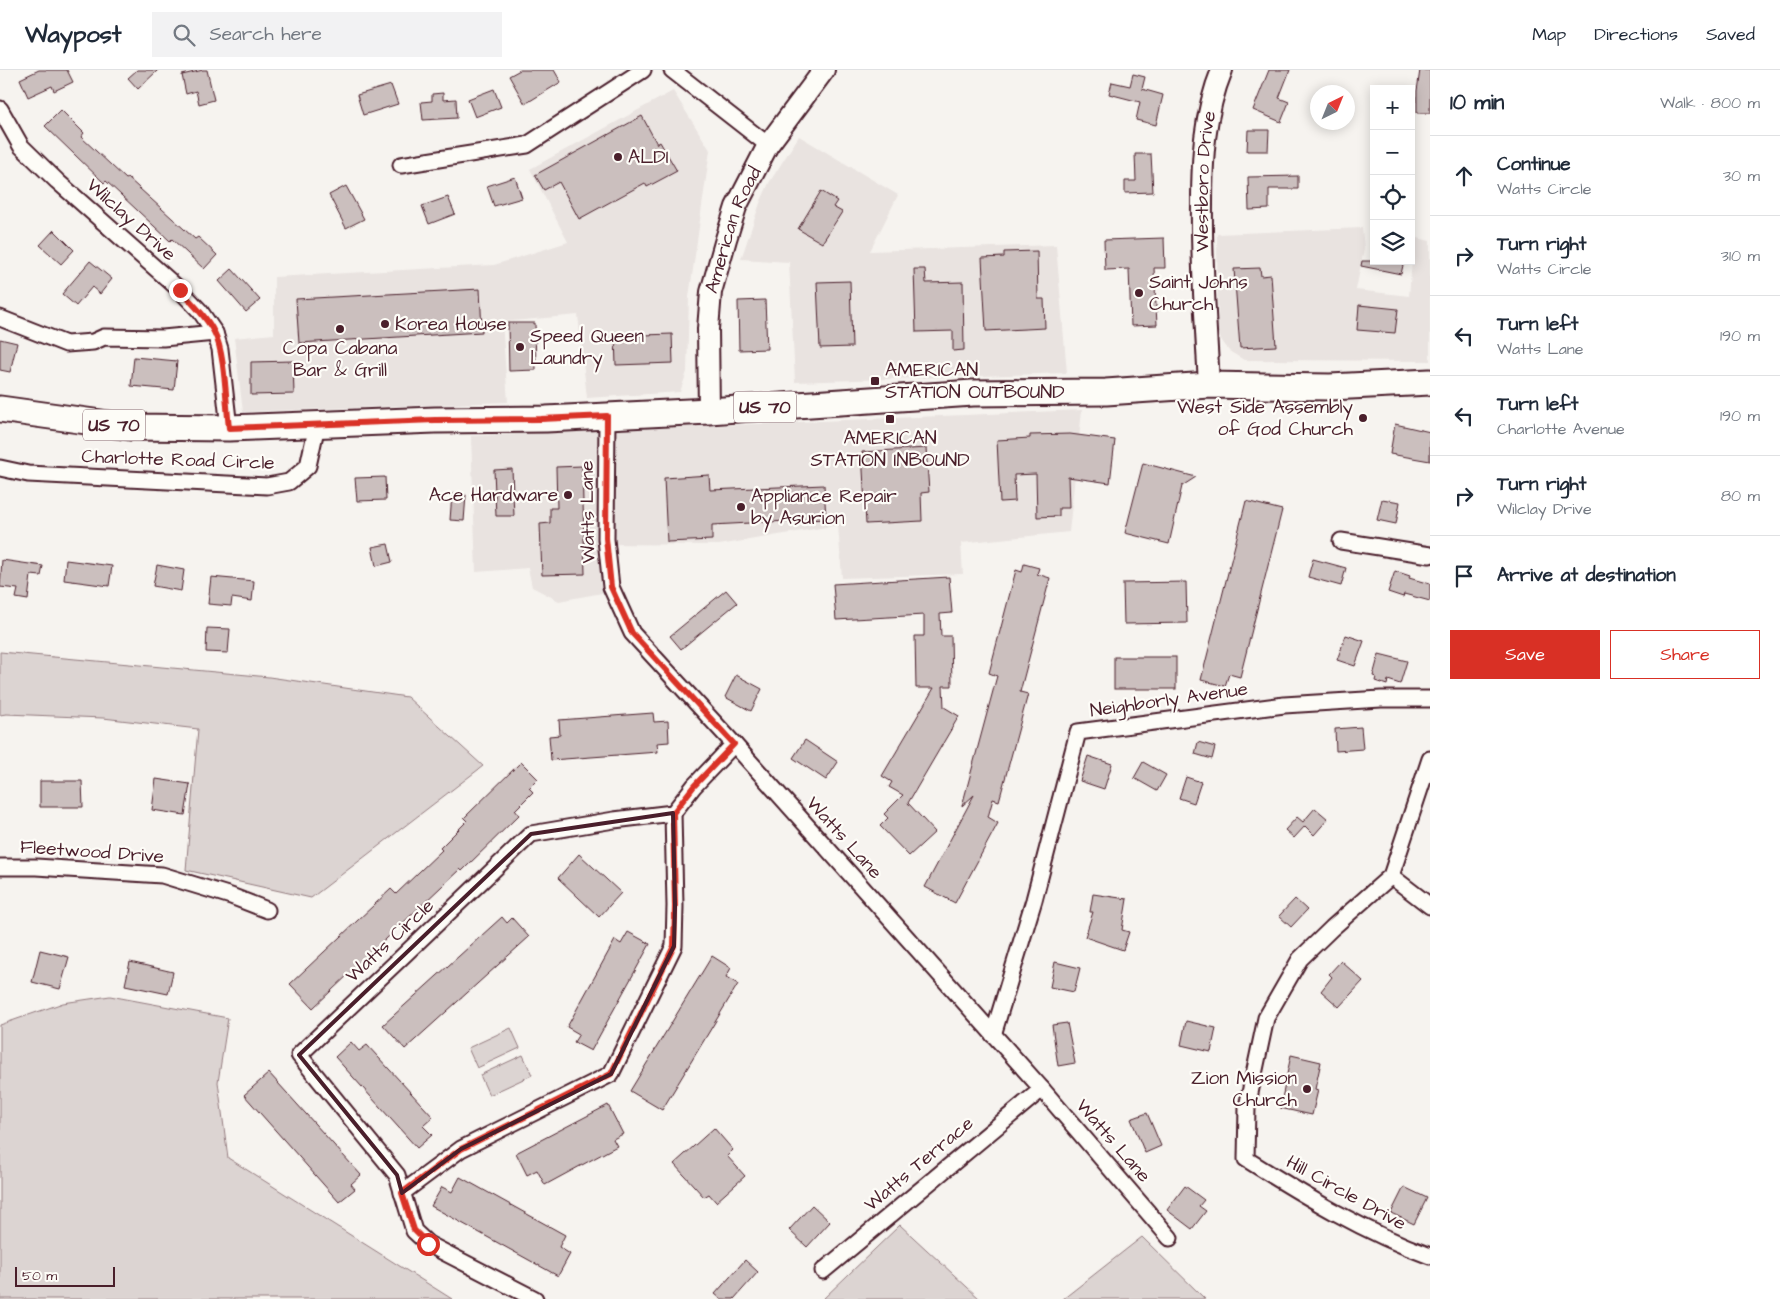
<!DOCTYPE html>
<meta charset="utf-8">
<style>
:root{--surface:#fff;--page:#f2f2f3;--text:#1f2937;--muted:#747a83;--line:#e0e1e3;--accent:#d93025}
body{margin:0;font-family:"Architects Daughter",sans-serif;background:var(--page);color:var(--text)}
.controls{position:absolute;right:15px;top:15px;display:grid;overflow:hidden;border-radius:0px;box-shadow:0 2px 12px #0003}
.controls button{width:45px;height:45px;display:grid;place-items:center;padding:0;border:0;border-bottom:1px solid var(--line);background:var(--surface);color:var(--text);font:25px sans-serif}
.compass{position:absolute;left:1310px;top:15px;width:45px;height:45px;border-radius:50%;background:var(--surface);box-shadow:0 2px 12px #0003;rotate:43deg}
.scale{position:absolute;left:15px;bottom:12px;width:100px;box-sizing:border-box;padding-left:5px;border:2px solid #4a1f2b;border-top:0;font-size:14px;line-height:18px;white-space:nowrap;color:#4a1f2b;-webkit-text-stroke:4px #fdfcf7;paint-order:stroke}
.stop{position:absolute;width:15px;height:15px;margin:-11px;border:4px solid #d93025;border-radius:50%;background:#fff}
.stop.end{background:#d93025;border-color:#fff;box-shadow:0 1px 5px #0008}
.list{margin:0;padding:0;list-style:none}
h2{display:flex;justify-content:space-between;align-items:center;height:65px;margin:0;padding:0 20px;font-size:21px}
h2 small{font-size:16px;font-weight:400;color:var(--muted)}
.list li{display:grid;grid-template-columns:32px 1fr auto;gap:15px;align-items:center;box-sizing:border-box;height:80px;padding:0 20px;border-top:1px solid var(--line)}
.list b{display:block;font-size:19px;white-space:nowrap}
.list p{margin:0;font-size:16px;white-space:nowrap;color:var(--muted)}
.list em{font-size:16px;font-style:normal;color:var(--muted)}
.actions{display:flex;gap:10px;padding:15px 20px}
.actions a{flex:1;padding:11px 0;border:1px solid var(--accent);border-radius:0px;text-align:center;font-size:18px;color:var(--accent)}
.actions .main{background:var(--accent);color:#fff}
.icon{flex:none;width:28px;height:28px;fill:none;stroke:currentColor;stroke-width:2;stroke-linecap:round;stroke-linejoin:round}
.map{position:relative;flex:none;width:1430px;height:1229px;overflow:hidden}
header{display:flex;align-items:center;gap:30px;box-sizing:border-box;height:70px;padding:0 25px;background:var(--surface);border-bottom:1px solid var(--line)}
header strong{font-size:24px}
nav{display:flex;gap:28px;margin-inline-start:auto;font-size:18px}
.search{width:350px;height:45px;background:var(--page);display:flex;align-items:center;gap:12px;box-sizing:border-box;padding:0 18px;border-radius:0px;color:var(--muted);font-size:19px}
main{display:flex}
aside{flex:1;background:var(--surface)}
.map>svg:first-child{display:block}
.built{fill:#e9e3e0}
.green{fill:#dcd4d2;stroke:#937a7e}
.building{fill:#cbbfbe;stroke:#4a1f2b}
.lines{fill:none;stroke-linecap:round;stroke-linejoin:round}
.minor-casing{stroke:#4a1f2b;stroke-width:19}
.tertiary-casing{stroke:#4a1f2b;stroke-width:24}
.primary-casing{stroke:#4a1f2b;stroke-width:29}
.minor{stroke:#fdfcf7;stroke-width:15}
.tertiary{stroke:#fdfcf7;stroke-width:20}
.primary{stroke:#fdfcf7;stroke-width:25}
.route{stroke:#d93025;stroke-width:6}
.marked{fill:none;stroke:#4a1f2b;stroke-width:4;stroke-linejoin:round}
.poi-dot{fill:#4a1f2b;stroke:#fdfcf7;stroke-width:2}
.labels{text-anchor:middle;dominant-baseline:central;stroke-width:4.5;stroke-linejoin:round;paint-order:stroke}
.shield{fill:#fdfcf7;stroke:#806168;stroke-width:1}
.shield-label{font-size:18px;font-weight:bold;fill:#4a1f2b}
.poi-label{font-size:19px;fill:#4a1f2b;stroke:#fdfcf7;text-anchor:start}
.street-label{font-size:19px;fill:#4a1f2b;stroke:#fdfcf7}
</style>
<header>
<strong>Waypost</strong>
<div class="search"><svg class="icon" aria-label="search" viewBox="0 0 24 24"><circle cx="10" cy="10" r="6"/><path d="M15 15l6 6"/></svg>Search here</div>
<nav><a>Map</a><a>Directions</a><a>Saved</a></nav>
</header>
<main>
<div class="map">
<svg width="1430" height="1229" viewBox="0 0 1430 1229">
<rect width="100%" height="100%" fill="#f6f3ef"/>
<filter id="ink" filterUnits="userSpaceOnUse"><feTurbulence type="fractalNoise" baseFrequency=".02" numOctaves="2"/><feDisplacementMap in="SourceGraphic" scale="10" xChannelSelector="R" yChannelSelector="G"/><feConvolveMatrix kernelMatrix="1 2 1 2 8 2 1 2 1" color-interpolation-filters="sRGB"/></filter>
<g filter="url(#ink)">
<!-- built -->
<g class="built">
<polygon points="673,21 710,80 689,227 687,302 680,322 587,328 578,245 502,252 508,332 243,342 234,268 274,264 274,207 494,195 568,172 530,99"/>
<polygon points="799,66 898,125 870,181 1056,175 1067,303 795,312 789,192 741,189 760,133 769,113"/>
<polygon points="1362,158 1364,179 1356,220 1409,226 1414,167 1430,171 1430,291 1244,290 1229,281 1218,265 1217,164"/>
<polygon points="1082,340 1069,462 961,473 963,504 842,508 838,455 719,475 600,474 602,523 559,531 532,517 528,498 476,502 471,366"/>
</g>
<!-- green -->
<g class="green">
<polygon points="0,582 269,607 407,627 483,696 311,828 186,800 198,659 103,648 6,644 0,645"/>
<polygon points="110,926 228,948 218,1012 228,1088 452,1229 0,1229 0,955 63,933"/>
<polygon points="511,958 520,978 477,998 468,978"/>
<polygon points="523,985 532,1005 489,1025 480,1005"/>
<polygon points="900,1155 980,1229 823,1229"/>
<polygon points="1142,1167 1205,1229 1063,1229"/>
</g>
<!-- building -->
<g class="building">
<polygon points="39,0 67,0 73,12 54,21 52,16 28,27 20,9"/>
<polygon points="137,0 158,0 138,19 128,8"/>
<polygon points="203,0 207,0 214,30 199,34 196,21 186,24 182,5"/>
<polygon points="520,0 554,0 561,12 525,34 509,6"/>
<polygon points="1269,0 1290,0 1279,28 1289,32 1281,52 1253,40"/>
<polygon points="1420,0 1430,0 1430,43 1417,43 1417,21"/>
<polygon points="1133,4 1145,7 1142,19 1163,25 1156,55 1136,50 1140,32 1109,24 1112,12 1130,16"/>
<polygon points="391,15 398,34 363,45 357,25"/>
<polygon points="494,19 501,37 475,47 468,29"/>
<polygon points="443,23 443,30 456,29 457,48 423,50 421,32 432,31 432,24"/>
<polygon points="61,40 84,63 81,67 126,109 128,108 195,169 198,167 217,185 204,199 172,169 170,171 106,111 104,113 45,56"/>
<polygon points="642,46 657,74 660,72 677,101 647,117 645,113 579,149 559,112 544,120 535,105"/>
<polygon points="1248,60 1269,60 1268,81 1247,81"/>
<polygon points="1135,84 1151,84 1153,122 1125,123 1125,111 1136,111"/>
<polygon points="1298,106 1298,119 1269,119 1269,139 1249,140 1248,107"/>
<polygon points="515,107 522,128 494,136 487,116"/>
<polygon points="346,116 364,149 346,158 329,125"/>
<polygon points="821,121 837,131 833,137 842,142 822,173 798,159"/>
<polygon points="448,127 455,144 429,154 422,136"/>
<polygon points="54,160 74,180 61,194 40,175"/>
<polygon points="1164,168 1165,198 1154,198 1157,255 1131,256 1129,199 1105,200 1104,170"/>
<polygon points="1037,181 1038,229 1044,229 1045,258 986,261 982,188 1004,187 1004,182"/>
<polygon points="90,191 112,209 100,224 92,217 76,236 62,224"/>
<polygon points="1362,191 1404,191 1401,204 1361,196"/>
<polygon points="1260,198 1261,206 1271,205 1276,276 1240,278 1234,199"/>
<polygon points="232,199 260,230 246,242 219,211"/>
<polygon points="914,199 925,199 926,213 963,212 964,280 953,281 953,261 916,262"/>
<polygon points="850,211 852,277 820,278 817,212"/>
<polygon points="480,219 482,262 299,273 296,229"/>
<polygon points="765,230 767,279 739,280 738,231"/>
<polygon points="1359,235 1398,239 1395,263 1357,260"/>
<polygon points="508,253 535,253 536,300 509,301"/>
<polygon points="672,264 673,293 616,295 615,266"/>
<polygon points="0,269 17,273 10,302 0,300"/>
<polygon points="134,287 177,291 174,320 131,316"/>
<polygon points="293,291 294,324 251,325 251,292"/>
<polygon points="1395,354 1430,362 1430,391 1390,384"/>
<polygon points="1070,364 1115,370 1110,413 1068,407 1069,438 1059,438 1059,446 1037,447 1036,404 1014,405 1015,431 1000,432 997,370 1030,368 1030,365"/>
<polygon points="926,378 929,422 921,423 922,451 866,454 862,382"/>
<polygon points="1143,393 1196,407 1182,416 1169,474 1125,463"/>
<polygon points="582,396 585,504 542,505 540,454 550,453 550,438 557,438 556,397"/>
<polygon points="512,399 514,446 496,446 494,400"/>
<polygon points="709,405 710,420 824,415 826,449 712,455 712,470 667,472 664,408"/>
<polygon points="385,407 386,430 357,431 355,408"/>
<polygon points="452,424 466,425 464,451 450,450"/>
<polygon points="1382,429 1400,432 1396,454 1377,450"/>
<polygon points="1246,431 1282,440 1240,607 1229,604 1225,616 1201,610"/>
<polygon points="388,474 392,492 376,496 372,477"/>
<polygon points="1313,489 1346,498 1341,516 1308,507"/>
<polygon points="2,490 43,496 41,506 31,505 28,530 16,528 18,519 0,517"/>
<polygon points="66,490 112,496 109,516 64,510"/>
<polygon points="1024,494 1039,498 1037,504 1050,508 1020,622 1028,624 999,731 993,729 988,747 998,753 955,833 925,817 974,725 962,736 997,606 989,603 1016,500 1022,502"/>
<polygon points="157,495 184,500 181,521 153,516"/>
<polygon points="1395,501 1410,506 1409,508 1430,514 1430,531 1404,524 1403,527 1388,522"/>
<polygon points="211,507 254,511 252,531 232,528 231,536 208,534"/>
<polygon points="949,507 952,543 940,544 941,566 951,566 952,616 943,616 944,637 959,646 908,733 935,762 909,786 880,756 888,748 884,744 903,725 889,717 892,712 882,706 934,618 916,618 915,566 924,566 924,545 836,550 833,514"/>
<polygon points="1186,512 1187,553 1124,554 1123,513"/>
<polygon points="726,520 737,533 681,579 670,566"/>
<polygon points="207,558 230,559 228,583 206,582"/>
<polygon points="1346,565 1364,571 1355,596 1337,590"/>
<polygon points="1379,584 1407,591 1400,614 1388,610 1387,615 1375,611 1376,607 1373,606"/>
<rect x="1114" y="587" width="62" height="32"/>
<polygon points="736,605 762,619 751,641 725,627"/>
<polygon points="653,643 654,652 668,651 669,672 657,673 658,682 551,690 549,666 560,665 559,650"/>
<polygon points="1361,657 1363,679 1336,681 1335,659"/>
<polygon points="805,670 838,692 826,710 793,688"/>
<polygon points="1198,672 1215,677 1212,689 1195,684"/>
<polygon points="1088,686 1112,694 1104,719 1080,711"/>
<polygon points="521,692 538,709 529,718 533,722 515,740 519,745 462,801 460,799 313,938 290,914 391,819 396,824 442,780 440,778 467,751 464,748"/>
<polygon points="1143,692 1166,705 1157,721 1134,708"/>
<polygon points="1186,707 1201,712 1194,733 1179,728"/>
<polygon points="156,709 190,714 185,745 152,740"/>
<polygon points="40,711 82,711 83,737 40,737"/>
<polygon points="1315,738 1328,749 1314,765 1305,756 1294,768 1285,760 1297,747 1303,752"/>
<polygon points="579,784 621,823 599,847 558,808"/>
<polygon points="1093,824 1127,829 1122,860 1129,862 1123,880 1085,867 1093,842 1090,842"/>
<polygon points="1295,829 1307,840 1291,857 1279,846"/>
<polygon points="502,847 507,853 512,848 529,867 405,979 383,955"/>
<polygon points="628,862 650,874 591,981 574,972 579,964 567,957 615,870 621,874"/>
<polygon points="40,880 69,887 60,919 32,912"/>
<polygon points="712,886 731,898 726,907 738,914 662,1040 630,1021"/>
<polygon points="1341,891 1363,911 1339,937 1321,921 1332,907 1329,904"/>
<polygon points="130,892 173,902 168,924 125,915"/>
<polygon points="1055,892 1080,898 1074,922 1050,917"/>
<polygon points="1186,951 1216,958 1211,982 1181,975"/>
<polygon points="1067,953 1075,993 1058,996 1052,955"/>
<polygon points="351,972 359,981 367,975 433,1047 423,1056 432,1065 417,1078 335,987"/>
<polygon points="1291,985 1321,992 1315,1019 1318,1020 1312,1045 1280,1038"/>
<polygon points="269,1003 361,1105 351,1114 355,1119 339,1132 244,1025"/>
<polygon points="608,1035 623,1064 613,1069 617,1076 545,1115 537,1100 527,1105 516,1083"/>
<polygon points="1147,1043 1161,1076 1145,1083 1131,1049"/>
<polygon points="714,1058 733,1080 727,1086 745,1106 716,1132 709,1124 704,1127 674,1094"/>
<polygon points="460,1107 565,1165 559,1177 570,1184 558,1206 431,1136 442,1117 452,1122"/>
<polygon points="1185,1116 1204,1130 1199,1136 1206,1141 1192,1159 1167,1140"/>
<polygon points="1404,1117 1427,1128 1414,1154 1391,1143"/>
<polygon points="812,1135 830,1152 807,1177 789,1160"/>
<polygon points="745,1190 758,1202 734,1229 721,1229 715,1224"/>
</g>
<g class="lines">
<!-- minor casing -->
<g class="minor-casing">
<g id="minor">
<polyline points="672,0 768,75"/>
<polyline points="0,39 21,76 57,111 180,220 200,241 215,263 220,279 229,358"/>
<polyline points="401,95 527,75 643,0"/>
<polyline points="0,248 66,274 93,272 104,267 163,268 215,263"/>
<polyline points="607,346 606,469 611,517 632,563 734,674 1042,1019 1170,1168"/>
<polyline points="0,398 28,404 267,416 289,412 308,396 317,355"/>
<polyline points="1341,471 1430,485"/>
<path d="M1430,689L1391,806L1332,858L1300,889L1266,948L1247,1037L1246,1089C1305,1126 1364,1162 1430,1186"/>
<polyline points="0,797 36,797 162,805 231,826 267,840"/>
<polyline points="1391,806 1430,836"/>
<polyline points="993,965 1034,830 1078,662 1284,635 1381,629 1430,629"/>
<polyline points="402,1123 461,1079 611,1004 674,876 675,836 673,743"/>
<polyline points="823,1201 1042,1019"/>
<polyline points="535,1229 428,1174 414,1161 397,1105 299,985 531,764 614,750 673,743 694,716 734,674"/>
</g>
</g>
<!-- tertiary casing -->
<g class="tertiary-casing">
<g id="tertiary">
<path id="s1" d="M1209,315C1206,255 1201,195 1202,135C1202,89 1204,44 1222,0"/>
<path id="s2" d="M709,341L708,259L711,222L726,169L736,137L768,75L824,0"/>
</g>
</g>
<!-- primary casing -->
<g class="primary-casing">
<polyline id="primary" points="0,339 130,357 229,358 435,350 546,349 709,341 973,323 1106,322 1209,315 1330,317 1430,312"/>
</g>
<!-- minor -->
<use href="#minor" class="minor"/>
<!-- tertiary -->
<use href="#tertiary" class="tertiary"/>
<!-- primary -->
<use href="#primary" class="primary"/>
</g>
</g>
<g class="lines" filter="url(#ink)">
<!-- route -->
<path class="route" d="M180,220C192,233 206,246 214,262C225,281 226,333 229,358L435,350L541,349L607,346L606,468L611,517L632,563L734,674L694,716L673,743L675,836L674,876L611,1004L461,1079L402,1123L414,1160L428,1174"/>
</g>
<!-- marked area -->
<path class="marked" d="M673,743L675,836L674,876L611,1004L461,1079L402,1123L397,1105L299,985L531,764Z"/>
<!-- markers -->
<g class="poi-dot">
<circle cx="618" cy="87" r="5"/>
<circle cx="1139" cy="223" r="5"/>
<circle cx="385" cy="254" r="5"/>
<circle cx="340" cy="259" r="5"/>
<circle cx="520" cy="277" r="5"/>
<rect x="870" y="306" width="10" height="10" rx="2.5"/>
<circle cx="1363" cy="348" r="5"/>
<rect x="885" y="344" width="10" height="10" rx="2.5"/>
<circle cx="568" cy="425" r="5"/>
<circle cx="741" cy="437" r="5"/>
<circle cx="1307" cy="1019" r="5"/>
</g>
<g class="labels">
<!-- shield labels -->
<g class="shield">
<rect x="734" y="321.5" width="62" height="31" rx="4"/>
<rect x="83" y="339.5" width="62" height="31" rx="4"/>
</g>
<g class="shield-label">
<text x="765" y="337">US 70</text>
<text x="114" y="355">US 70</text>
</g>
<!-- poi labels -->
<g class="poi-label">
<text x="628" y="87">ALDI</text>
<text x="1149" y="212">Saint Johns<tspan x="1149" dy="22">Church</tspan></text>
<text x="395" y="254">Korea House</text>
<text x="530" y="266">Speed Queen<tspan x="530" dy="22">Laundry</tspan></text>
<text x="340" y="278" text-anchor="middle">Copa Cabana<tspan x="340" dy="22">Bar &amp; Grill</tspan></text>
<text x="885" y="300">AMERICAN<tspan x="885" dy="22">STATION OUTBOUND</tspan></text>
<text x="1353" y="337" text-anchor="end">West Side Assembly<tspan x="1353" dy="22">of God Church</tspan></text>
<text x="890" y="368" text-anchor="middle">AMERICAN<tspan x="890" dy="22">STATION INBOUND</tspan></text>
<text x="558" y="425" text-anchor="end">Ace Hardware</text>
<text x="751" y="426">Appliance Repair<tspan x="751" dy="22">by Asurion</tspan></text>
<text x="1297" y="1008" text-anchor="end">Zion Mission<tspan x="1297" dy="22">Church</tspan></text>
</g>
<!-- street labels -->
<g class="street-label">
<text stroke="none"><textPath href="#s1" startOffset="204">Westboro Drive</textPath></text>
<text transform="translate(131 150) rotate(42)">Wilclay Drive</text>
<text stroke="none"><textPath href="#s2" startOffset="185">American Road</textPath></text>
<text transform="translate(178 390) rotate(2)">Charlotte Road Circle</text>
<text transform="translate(588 442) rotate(-91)">Watts Lane</text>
<text transform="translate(1169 630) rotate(-8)">Neighborly Avenue</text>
<text transform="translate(844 768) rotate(48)">Watts Lane</text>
<text transform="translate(92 782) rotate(4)">Fleetwood Drive</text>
<text transform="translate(390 871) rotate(-43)">Watts Circle</text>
<text transform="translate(1113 1071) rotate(49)">Watts Lane</text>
<text transform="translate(919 1094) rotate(-40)">Watts Terrace</text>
<text transform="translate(1346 1123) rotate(29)">Hill Circle Drive</text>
</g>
</g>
</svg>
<div class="controls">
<button>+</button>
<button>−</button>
<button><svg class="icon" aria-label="locate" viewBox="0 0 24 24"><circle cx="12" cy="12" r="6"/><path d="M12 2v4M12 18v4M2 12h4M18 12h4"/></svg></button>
<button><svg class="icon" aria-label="layers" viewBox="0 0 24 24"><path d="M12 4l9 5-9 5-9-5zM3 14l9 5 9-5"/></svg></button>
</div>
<svg class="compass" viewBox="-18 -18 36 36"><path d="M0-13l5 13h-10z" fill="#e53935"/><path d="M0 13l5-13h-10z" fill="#747a83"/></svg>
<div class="scale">50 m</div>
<div class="stop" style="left:428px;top:1174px"></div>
<div class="stop end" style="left:180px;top:220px"></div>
</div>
<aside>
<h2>10 min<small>Walk · 800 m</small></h2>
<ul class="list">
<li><svg class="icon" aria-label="ahead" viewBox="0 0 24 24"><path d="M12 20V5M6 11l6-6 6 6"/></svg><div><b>Continue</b><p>Watts Circle</p></div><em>30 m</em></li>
<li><svg class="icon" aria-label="right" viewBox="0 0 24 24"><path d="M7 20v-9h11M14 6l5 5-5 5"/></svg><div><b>Turn right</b><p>Watts Circle</p></div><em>310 m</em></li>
<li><svg class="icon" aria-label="left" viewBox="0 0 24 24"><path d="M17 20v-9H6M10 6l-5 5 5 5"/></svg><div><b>Turn left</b><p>Watts Lane</p></div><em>190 m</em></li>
<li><svg class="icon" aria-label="left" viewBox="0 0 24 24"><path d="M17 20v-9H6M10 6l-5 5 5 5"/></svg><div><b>Turn left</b><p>Charlotte Avenue</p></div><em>190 m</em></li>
<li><svg class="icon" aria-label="right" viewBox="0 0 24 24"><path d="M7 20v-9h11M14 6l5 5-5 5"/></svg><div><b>Turn right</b><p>Wilclay Drive</p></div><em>80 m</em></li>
<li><svg class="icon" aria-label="arrive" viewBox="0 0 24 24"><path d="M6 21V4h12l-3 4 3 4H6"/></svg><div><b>Arrive at destination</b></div></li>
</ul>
<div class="actions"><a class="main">Save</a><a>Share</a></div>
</aside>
</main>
